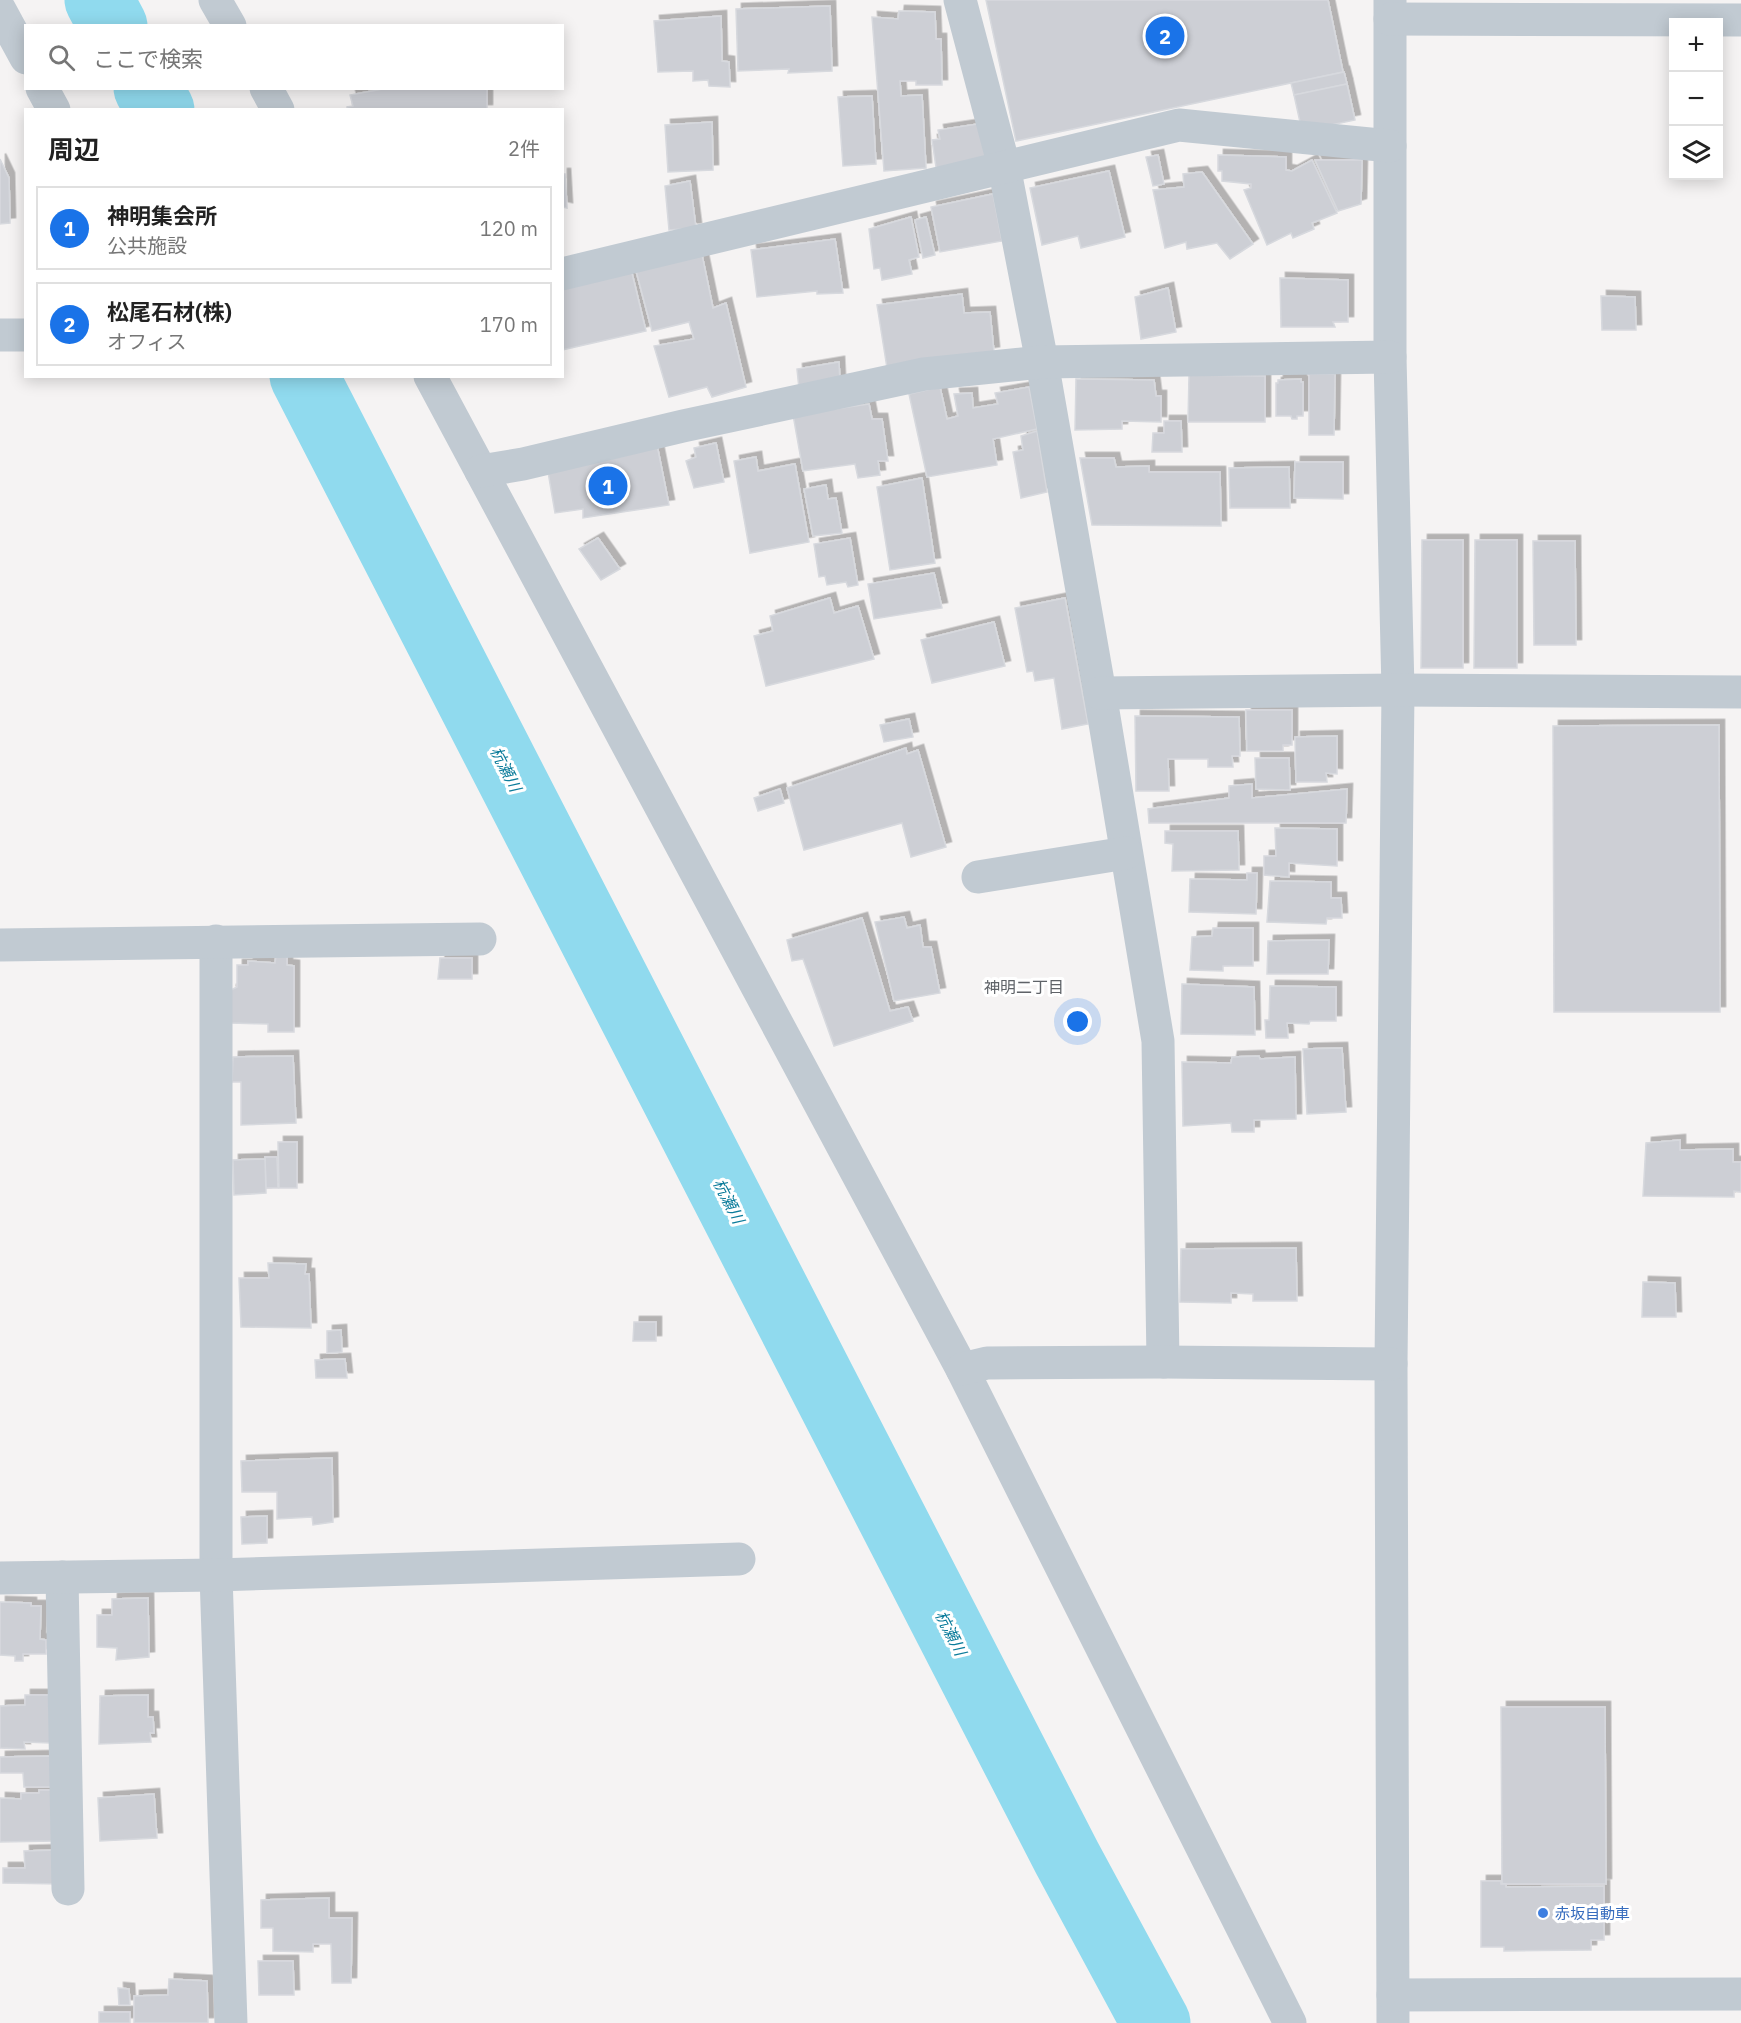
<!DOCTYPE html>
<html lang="ja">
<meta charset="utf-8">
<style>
:root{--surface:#fff;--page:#f2f2f2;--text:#222;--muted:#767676;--line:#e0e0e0;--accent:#1a73e8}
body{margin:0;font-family:"IBM Plex Sans","Noto Sans JP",sans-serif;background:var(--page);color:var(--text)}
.controls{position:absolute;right:18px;top:18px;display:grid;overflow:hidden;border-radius:0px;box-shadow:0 3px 15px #0003}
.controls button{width:54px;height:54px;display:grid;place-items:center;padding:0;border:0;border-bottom:2px solid var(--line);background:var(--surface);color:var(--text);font:30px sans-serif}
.you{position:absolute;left:1078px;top:1022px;width:21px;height:21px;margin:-15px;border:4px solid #fff;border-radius:50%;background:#1a73e8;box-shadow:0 0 0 9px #1a73e833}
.badge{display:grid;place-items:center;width:39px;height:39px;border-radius:50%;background:var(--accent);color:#fff;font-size:20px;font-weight:700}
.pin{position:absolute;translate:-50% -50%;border:3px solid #fff;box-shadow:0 2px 6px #0006}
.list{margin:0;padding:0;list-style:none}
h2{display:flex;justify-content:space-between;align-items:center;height:78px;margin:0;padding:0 24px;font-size:26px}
h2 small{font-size:20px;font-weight:400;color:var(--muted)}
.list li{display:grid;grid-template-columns:39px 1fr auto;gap:18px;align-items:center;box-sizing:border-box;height:84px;margin:0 12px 12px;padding:0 12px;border:2px solid var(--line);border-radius:0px}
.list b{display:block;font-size:22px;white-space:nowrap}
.list p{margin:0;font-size:20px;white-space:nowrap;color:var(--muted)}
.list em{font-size:20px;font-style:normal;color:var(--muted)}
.icon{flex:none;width:33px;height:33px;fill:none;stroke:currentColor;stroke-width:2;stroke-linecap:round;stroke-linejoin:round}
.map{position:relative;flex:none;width:1741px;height:2023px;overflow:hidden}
.search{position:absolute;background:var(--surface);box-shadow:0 3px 15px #0003;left:24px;top:24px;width:540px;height:66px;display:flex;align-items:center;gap:15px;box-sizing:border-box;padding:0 21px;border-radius:0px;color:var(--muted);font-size:22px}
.panel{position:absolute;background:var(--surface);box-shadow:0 3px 15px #0003;left:24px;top:108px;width:540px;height:270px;border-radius:0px}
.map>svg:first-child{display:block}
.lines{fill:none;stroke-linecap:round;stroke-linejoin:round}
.river{stroke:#90daee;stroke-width:69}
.building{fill:#cdcfd5;stroke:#d7d9de;stroke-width:1.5;filter:url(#shadow)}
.minor{stroke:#c1cad2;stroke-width:33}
.shop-dot{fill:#3f7fe0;stroke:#fff;stroke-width:2}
.labels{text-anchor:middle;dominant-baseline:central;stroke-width:6;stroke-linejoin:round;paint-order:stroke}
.shop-label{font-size:15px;fill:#366cbe;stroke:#fff;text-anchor:start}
.water-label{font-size:16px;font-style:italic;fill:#0c7c9b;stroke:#fff}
.neighbourhood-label{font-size:16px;fill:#5f6368;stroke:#fff}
</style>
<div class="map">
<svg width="1741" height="2023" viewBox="0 0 1741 2023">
<defs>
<filter id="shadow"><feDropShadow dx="5.5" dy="-5.5" stdDeviation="0" flood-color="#0004"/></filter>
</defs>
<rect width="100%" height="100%" fill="#f5f3f3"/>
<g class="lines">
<!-- river -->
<g class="river">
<polyline points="99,0 113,26"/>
<polyline points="148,88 160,110"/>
<polyline points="304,376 1067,1858 1156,2023"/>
</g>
</g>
<!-- building -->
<g class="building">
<polygon points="986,0 1328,0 1343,72 1016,141"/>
<polygon points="830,6 832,71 788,73 789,69 738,71 736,9"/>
<polygon points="899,11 935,12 936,39 941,39 942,85 916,85 916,81 900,81 901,96 922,95 926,168 884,171 872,17 898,19"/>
<polygon points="721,16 722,61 729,62 730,87 709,86 708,80 693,81 693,71 658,72 654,21"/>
<polygon points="1344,72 1347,84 1294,95 1291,83"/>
<polygon points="1347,84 1355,120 1302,131 1294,95"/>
<polygon points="388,88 487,88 487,110 347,110 347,107 353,106 350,95"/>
<polygon points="872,96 876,164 843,166 838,97"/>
<polygon points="712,122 713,170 668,172 665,125"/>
<polygon points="984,123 991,165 937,174 932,140 940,139 938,130"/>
<polygon points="1158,155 1164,184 1153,186 1146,157"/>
<polygon points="1218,155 1286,157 1286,170 1292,171 1312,160 1337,213 1312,223 1314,229 1293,238 1291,233 1267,245 1244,190 1251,188 1251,184 1222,181 1222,171 1218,171"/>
<polygon points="0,159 9,178 10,223 0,224"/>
<polygon points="1315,160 1362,160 1361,204 1338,211"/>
<polygon points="1109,171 1125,237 1081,248 1078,236 1042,245 1030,188"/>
<polygon points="1202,172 1253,244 1230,259 1217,243 1187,249 1186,242 1165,248 1153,190 1184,187 1183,174"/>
<polygon points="562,174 565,174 567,208 562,207"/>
<polygon points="690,181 696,228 669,230 665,186"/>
<polygon points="993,194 1002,241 940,252 931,207"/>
<polygon points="911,217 919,257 909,260 912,274 882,280 880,268 874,269 869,229"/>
<polygon points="926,217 935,255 923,258 915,220"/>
<polygon points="835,239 843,293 817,294 817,291 757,297 751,250"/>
<polygon points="701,250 713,308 726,303 746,387 712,397 707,387 669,397 654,346 694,339 689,322 652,331 635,267"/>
<polygon points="631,269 646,331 562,350 562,286"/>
<polygon points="1280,278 1348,280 1348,322 1333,322 1335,327 1281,327"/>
<polygon points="1168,288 1176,332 1141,339 1135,297"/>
<polygon points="962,294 964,313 990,312 994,352 887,368 877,305"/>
<polygon points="1601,296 1635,297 1636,330 1602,330"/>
<polygon points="839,362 840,383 799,389 797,369"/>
<polygon points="1309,374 1335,374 1334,435 1309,435"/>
<polygon points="1189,375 1265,376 1265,422 1188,422"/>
<polygon points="1076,379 1154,380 1156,396 1161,396 1161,422 1122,421 1122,429 1075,430"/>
<polygon points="1301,379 1301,382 1303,382 1303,416 1297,416 1297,419 1292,419 1291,416 1276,416 1276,383 1278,383 1278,380"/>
<polygon points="940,387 947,419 958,416 954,394 972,393 973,408 998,404 995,393 1029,387 1037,429 993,439 997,465 927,477 909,394"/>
<polygon points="869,404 872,419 882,419 888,461 878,461 880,475 858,478 855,464 803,471 793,415"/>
<polygon points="1164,421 1181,421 1182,452 1152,452 1153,433 1164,433"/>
<polygon points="1037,431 1047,492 1021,498 1013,452 1023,450 1021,436"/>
<polygon points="716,443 724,482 694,488 686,461 696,457 694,448"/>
<polygon points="657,445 669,505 583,518 583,509 555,513 547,466"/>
<polygon points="756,457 758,471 795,464 809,542 750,553 734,461"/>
<polygon points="1080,458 1114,458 1116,467 1149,466 1149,472 1220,472 1221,526 1092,525"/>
<polygon points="1295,462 1343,462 1343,499 1294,498"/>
<polygon points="1289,467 1290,508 1230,508 1229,468"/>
<polygon points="922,478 935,563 890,570 877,487"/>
<polygon points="826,485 828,499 836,498 842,533 813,536 804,489"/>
<polygon points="598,538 620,569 601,580 579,549"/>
<polygon points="850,538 858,585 848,587 846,582 827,585 825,576 819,577 814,544"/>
<polygon points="1422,540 1463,540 1463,668 1421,668"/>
<polygon points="1475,540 1517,540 1517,668 1474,668"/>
<polygon points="1533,541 1575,541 1576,645 1534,645"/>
<polygon points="934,573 942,608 874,619 868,584"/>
<polygon points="830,598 834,613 858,606 874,659 766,686 754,636 773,631 770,616"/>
<polygon points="1065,598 1088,724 1062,729 1054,678 1035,681 1033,671 1027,672 1015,608"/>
<polygon points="994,622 1005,666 932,683 921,640"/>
<polygon points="1246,710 1292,710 1292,745 1283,745 1283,751 1247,751"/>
<polygon points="1135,716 1239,717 1240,756 1232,756 1233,767 1208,767 1208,759 1168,759 1169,791 1136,791"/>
<polygon points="909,719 913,737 884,742 880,725"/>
<polygon points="1719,725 1720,1012 1554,1012 1553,726"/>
<polygon points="1337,736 1337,774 1326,773 1327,782 1296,782 1295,737"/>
<polygon points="906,748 907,754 918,750 946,847 911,857 902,823 804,850 787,788"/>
<polygon points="1255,758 1289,758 1290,790 1256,789"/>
<polygon points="1252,784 1252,798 1347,789 1346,823 1149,823 1148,809 1229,798 1229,786"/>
<polygon points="780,789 784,803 758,811 754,798"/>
<polygon points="1275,828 1337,829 1337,866 1289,863 1289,877 1264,875 1264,856 1276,856"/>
<polygon points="1165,831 1238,831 1239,870 1172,871 1173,844 1165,843"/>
<polygon points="1247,873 1257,873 1256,914 1189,912 1190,879 1247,880"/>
<polygon points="1270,881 1331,882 1331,898 1341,898 1342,918 1327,918 1326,924 1267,922"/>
<polygon points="904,917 907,928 920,925 923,947 931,947 940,993 894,1001 875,922"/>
<polygon points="862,918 890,1011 908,1007 913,1021 834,1046 803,959 792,961 787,940"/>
<polygon points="1213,928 1253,928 1253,966 1223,966 1223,971 1190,970 1192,937 1212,936"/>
<polygon points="1329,940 1328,974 1267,974 1268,941"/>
<polygon points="276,956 287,956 287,965 294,966 294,1032 268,1032 268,1024 230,1023 231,990 237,987 237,965 248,965 248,961 275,963"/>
<polygon points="440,958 472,958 472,979 438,979"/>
<polygon points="1182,984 1254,987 1255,1035 1181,1034"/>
<polygon points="1270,986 1336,987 1336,1021 1310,1021 1309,1024 1287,1023 1288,1038 1266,1038 1265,1020 1269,1020"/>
<polygon points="1342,1048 1346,1112 1307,1114 1303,1049"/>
<polygon points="293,1056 296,1123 241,1125 241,1082 232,1082 233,1057"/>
<polygon points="1259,1056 1260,1059 1295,1057 1296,1119 1254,1120 1254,1132 1232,1132 1231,1123 1183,1126 1182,1062 1231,1063 1232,1057"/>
<polygon points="1680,1140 1680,1150 1733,1149 1733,1162 1741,1162 1741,1192 1734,1191 1734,1197 1643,1196 1646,1143"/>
<polygon points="278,1142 297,1142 297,1188 279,1188"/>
<polygon points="265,1157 277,1157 278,1188 266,1188"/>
<polygon points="265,1159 266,1193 234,1195 233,1160"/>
<polygon points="1296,1248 1297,1301 1253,1301 1253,1294 1231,1293 1231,1303 1180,1302 1181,1249"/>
<polygon points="268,1263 306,1264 305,1274 309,1274 311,1328 241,1327 239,1278 269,1278"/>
<polygon points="1643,1282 1675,1283 1676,1317 1642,1317"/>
<polygon points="634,1322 656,1322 656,1341 633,1341"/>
<polygon points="341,1330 342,1352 327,1353 327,1331"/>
<polygon points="345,1359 347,1378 316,1378 315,1360"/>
<polygon points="332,1458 333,1522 313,1525 312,1517 277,1519 277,1492 242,1492 241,1461"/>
<polygon points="267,1516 267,1543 242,1544 241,1517"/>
<polygon points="148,1598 149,1657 116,1660 117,1648 97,1647 97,1615 112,1615 112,1599"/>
<polygon points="0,1602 31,1603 31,1606 41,1606 40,1639 46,1640 46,1654 23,1654 23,1661 15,1661 15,1656 0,1655"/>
<polygon points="25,1695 50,1695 50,1743 24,1742 25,1749 0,1748 0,1706 25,1705"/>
<polygon points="148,1695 148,1717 153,1717 154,1733 150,1733 151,1742 99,1744 100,1696"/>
<polygon points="1501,1707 1605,1707 1606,1884 1502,1884"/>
<polygon points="52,1756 52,1787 24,1787 23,1773 0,1773 0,1757"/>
<polygon points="39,1790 54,1790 54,1841 0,1842 0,1798 21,1799 21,1793 39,1793"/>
<polygon points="154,1794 157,1838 100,1841 98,1798"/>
<polygon points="59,1850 60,1884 3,1883 3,1868 25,1868 24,1851"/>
<polygon points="1481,1881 1501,1881 1501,1884 1506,1884 1506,1887 1604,1886 1604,1940 1591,1940 1591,1950 1504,1951 1504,1947 1481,1947"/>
<polygon points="329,1898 329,1918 352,1918 351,1983 332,1983 331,1944 313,1944 313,1952 273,1951 273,1928 261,1928 261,1900"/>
<polygon points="258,1961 293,1961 294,1995 259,1995"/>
<polygon points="169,1979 207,1981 208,2023 134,2023 134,1996 168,1995"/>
<polygon points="118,1988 129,1989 130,2005 119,2005"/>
<rect x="99" y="2012" width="31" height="11"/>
</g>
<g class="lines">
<!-- minor -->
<g class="minor">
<polyline points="215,0 230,26"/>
<polyline points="960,0 1004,166 1042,362 1100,693 1158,1041 1163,1362"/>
<polyline points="1390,0 1390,357 1398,690 1391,1364 1393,2023"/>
<polyline points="0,10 26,58"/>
<polyline points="1390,19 1741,20"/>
<polyline points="42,88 54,110"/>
<polyline points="266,88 278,110"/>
<polyline points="562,274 1179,125 1390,146"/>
<polyline points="0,335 26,335"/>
<polyline points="430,376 962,1369 1290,2023"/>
<polyline points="481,471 523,464 683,426 924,374 1042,362 1390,357"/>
<polyline points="1100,693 1398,690 1741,692"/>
<polyline points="978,877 1126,853"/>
<polyline points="216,941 216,1575 231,2023"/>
<polyline points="0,945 480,939"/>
<polyline points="962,1369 987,1363 1163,1362 1391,1364"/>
<polyline points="62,1577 68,1889"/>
<polyline points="0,1578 216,1575 739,1559"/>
<polyline points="1393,1995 1741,1994"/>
</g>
</g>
<!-- markers -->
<circle class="shop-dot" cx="1543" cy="1913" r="6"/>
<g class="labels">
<!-- shop labels -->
<g class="shop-label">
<text x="1555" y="1913">赤坂自動車</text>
</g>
<!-- water labels -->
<g class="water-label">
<text transform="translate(506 769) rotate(63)">杭瀬川</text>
<text transform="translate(729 1201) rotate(63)">杭瀬川</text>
<text transform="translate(951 1633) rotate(63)">杭瀬川</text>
</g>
<!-- neighbourhood labels -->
<g class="neighbourhood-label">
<text x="1024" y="987">神明二丁目</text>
</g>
</g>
</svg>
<div class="controls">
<button>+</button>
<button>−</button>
<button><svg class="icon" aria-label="layers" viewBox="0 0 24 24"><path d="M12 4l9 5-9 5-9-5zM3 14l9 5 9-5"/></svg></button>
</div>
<div class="you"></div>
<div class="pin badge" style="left:608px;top:486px">1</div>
<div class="pin badge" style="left:1165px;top:36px">2</div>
<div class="search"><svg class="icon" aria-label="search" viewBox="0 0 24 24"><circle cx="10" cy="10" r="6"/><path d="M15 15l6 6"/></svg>ここで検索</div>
<section class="panel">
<h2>周辺<small>2件</small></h2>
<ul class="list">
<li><span class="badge">1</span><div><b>神明集会所</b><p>公共施設</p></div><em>120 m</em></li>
<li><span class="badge">2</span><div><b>松尾石材(株)</b><p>オフィス</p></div><em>170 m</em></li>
</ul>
</section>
</div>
